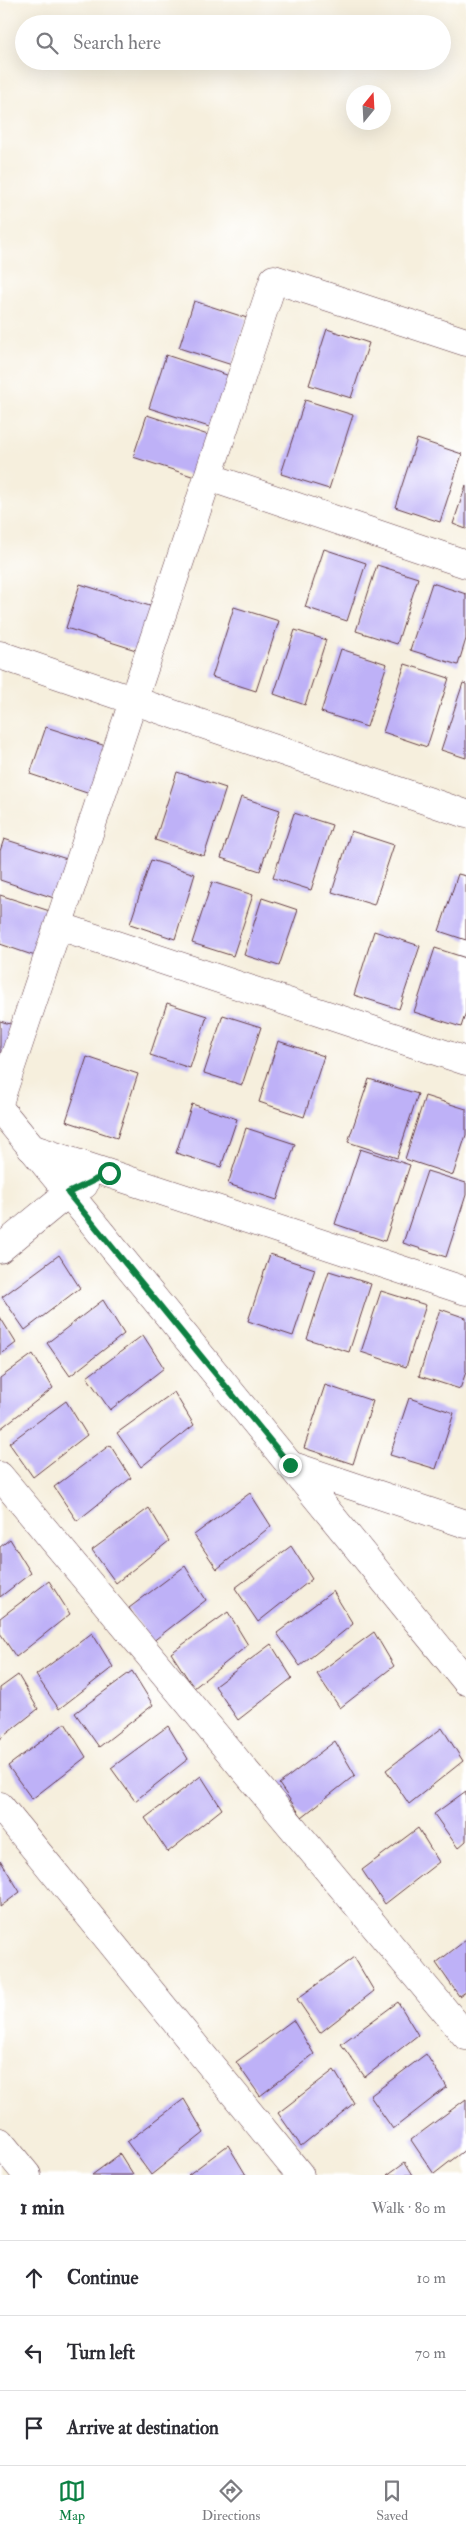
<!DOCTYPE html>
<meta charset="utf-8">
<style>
:root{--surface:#fff;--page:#f7f7f7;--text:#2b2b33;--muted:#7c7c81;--line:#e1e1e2;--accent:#0b8043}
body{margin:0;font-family:"IM FELL Double Pica",serif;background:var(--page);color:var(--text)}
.compass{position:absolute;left:346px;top:85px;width:45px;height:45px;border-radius:50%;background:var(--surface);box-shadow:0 5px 20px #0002;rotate:18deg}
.stop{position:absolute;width:15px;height:15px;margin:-11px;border:4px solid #0b8043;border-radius:50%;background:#fff}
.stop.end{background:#0b8043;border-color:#fff;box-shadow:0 1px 5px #0008}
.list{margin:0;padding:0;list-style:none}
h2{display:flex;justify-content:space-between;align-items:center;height:65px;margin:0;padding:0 20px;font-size:21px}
h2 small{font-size:16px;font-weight:400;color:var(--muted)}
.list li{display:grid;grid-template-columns:32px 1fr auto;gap:15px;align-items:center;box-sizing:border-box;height:75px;padding:0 20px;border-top:1px solid var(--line)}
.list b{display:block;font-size:19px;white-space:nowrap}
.list em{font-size:16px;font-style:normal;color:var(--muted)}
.icon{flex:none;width:28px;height:28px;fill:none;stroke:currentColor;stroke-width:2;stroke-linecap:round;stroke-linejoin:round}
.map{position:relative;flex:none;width:466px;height:2175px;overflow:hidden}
.search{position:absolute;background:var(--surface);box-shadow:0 5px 20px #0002;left:15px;right:15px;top:15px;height:55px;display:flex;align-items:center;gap:12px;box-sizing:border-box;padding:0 18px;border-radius:28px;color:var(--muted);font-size:19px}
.sheet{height:290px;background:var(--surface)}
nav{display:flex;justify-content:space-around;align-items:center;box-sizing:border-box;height:70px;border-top:1px solid var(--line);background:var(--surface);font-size:14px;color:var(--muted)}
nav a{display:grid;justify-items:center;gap:2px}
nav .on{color:var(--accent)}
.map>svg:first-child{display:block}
.building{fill:#beb1f7}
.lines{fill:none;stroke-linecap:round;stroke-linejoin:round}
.minor-casing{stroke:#643e46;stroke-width:29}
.minor{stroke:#fff;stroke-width:28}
.route{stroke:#0b8043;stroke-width:6}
</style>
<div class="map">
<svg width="466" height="2175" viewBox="0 0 466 2175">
<rect width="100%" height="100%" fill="#fff"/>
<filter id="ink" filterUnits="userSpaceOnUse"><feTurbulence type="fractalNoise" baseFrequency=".02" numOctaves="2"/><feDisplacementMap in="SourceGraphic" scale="10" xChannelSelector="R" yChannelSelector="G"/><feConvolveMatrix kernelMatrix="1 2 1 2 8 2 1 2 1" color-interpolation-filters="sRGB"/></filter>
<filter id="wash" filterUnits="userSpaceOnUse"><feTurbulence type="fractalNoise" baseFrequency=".0096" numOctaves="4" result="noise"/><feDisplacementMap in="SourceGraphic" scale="20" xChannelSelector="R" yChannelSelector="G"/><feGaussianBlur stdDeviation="1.12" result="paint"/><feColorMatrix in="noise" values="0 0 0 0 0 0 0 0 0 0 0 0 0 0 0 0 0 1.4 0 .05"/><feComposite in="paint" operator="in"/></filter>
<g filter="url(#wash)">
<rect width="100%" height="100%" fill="#f6efdd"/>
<g id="blocks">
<!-- building -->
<g class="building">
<polygon points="194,301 247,318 232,365 179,348"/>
<polygon points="327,329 369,343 351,398 309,385"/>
<polygon points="166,355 239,379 222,431 149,408"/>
<polygon points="305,400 353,415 329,489 281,474"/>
<polygon points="147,415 211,436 198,478 133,457"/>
<polygon points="417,439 462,454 440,522 395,507"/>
<polygon points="466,485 466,529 453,524"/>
<polygon points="324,549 366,563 347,621 305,607"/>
<polygon points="377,565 418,578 397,644 356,631"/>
<polygon points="432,583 466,594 466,639 458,665 410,650"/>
<polygon points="80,584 153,607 139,651 66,628"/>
<polygon points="234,607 279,621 256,691 212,677"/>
<polygon points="295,630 326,640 305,705 274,694"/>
<polygon points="341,649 387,664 367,727 321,712"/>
<polygon points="405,664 449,678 427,747 383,732"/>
<polygon points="463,683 466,684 466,758 441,750"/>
<polygon points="46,727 109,747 93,795 30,774"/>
<polygon points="177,772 226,788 204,856 155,840"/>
<polygon points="241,797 280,810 260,871 221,858"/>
<polygon points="294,813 332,825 311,890 273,878"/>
<polygon points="351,831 394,845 374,905 332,892"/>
<polygon points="4,839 73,861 60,900 0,880 0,851"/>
<polygon points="151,860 195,874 175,939 130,924"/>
<polygon points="458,874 466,876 466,940 439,931"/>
<polygon points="212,882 253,895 233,956 192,943"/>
<polygon points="0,895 59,914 44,959 0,944"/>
<polygon points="262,898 298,910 279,966 244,955"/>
<polygon points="374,931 420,946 399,1009 354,995"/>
<polygon points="435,948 466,958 466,1012 461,1027 414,1012"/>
<polygon points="167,1003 207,1016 190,1068 150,1055"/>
<polygon points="223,1015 261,1027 242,1085 204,1073"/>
<polygon points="0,1021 17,1026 0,1077"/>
<polygon points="278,1041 324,1056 304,1117 259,1102"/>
<polygon points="87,1057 138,1074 117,1138 66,1121"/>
<polygon points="369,1079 418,1094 397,1158 348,1142"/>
<polygon points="425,1096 466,1109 466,1135 453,1175 405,1159"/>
<polygon points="192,1104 237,1119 221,1167 176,1153"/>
<polygon points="246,1128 295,1144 277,1200 228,1184"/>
<polygon points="360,1149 410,1165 385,1241 335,1224"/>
<polygon points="427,1171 466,1183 466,1195 446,1257 403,1243"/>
<polygon points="270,1254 315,1269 293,1336 248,1321"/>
<polygon points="59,1255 80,1288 25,1330 2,1297"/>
<polygon points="329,1271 371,1284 349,1352 307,1339"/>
<polygon points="381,1291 426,1305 406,1367 361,1352"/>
<polygon points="103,1300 124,1334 70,1376 47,1343"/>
<polygon points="440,1309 466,1318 466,1372 460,1389 419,1376"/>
<polygon points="0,1317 16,1343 0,1355"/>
<polygon points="143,1335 164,1368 110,1410 87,1377"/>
<polygon points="33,1354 53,1388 0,1429 0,1378"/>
<polygon points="325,1385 373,1401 353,1464 304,1448"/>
<polygon points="174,1392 194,1425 141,1467 117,1433"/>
<polygon points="409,1398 454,1413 436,1469 390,1455"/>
<polygon points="66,1401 87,1435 33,1477 9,1443"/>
<polygon points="110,1445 131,1478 77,1521 54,1487"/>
<polygon points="250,1493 271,1526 217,1569 194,1535"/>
<polygon points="149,1508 169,1541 116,1583 92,1550"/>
<polygon points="10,1539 31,1573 0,1597 0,1547"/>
<polygon points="291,1546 312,1579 258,1622 235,1588"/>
<polygon points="185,1566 206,1600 152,1642 129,1608"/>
<polygon points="49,1581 70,1614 16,1657 0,1633 0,1618"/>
<polygon points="333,1591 353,1624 300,1666 277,1633"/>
<polygon points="228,1612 248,1645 194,1688 171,1653"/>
<polygon points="374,1632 394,1666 340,1708 317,1674"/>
<polygon points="92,1633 113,1667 59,1709 36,1675"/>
<polygon points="271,1644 292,1678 238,1720 215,1686"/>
<polygon points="132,1671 153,1705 99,1747 75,1713"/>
<polygon points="18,1675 38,1709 0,1739 0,1688"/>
<polygon points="65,1723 86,1757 32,1799 8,1766"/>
<polygon points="168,1726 188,1759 135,1801 111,1768"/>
<polygon points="442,1728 463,1761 409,1804 386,1770"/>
<polygon points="335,1741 355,1775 302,1817 279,1784"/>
<polygon points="201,1776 222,1809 168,1852 145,1818"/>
<polygon points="466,1791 466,1841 458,1848 434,1814"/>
<polygon points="418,1828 439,1862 385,1904 362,1870"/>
<polygon points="0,1860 20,1892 0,1907"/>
<polygon points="466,1940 466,1991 459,1996 436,1963"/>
<polygon points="354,1957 374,1991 320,2033 297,1999"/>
<polygon points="398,2002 418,2035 365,2077 341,2044"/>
<polygon points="293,2020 314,2054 260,2096 236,2062"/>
<polygon points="426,2054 447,2087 393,2129 370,2096"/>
<polygon points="334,2070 354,2103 301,2146 278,2113"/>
<polygon points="184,2099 204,2133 151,2175 127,2142"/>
<polygon points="466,2099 466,2149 434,2174 411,2140"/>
<polygon points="228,2145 246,2175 188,2175"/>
<polygon points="120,2154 133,2175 92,2175"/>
<polygon points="405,2162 413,2175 387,2175"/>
</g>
</g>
</g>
<g filter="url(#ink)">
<use href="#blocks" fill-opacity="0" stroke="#643e46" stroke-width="1"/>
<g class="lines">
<!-- minor casing -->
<g class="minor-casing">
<g id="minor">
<polyline points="209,477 466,564"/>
<polyline points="0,655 466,814"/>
<polyline points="59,926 466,1061"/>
<polyline points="0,1100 274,279 466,342"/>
<polyline points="0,1109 466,1681"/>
<polyline points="31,1148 466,1291"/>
<polyline points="0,1249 68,1193 84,1185"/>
<polyline points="290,1465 466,1524"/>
<polyline points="0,1476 466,2036"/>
<polyline points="0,1806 300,2175"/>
<polyline points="0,2142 27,2175"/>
</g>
</g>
<!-- minor -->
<use href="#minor" class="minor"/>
</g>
</g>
<g class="lines" filter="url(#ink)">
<!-- route -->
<polyline class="route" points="109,1173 68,1193 290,1465"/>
</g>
</svg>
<svg class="compass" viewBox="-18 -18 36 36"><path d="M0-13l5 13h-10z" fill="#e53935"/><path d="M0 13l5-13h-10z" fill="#7c7c81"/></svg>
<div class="stop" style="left:109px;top:1173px"></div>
<div class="stop end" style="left:290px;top:1465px"></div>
<div class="search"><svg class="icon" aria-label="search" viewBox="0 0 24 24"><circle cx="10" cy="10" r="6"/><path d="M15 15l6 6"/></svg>Search here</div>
</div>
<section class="sheet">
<h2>1 min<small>Walk · 80 m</small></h2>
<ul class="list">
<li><svg class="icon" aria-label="ahead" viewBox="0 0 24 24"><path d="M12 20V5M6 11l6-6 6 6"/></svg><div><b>Continue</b></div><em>10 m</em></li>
<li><svg class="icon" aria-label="left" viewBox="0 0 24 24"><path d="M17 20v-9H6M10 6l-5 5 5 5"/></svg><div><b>Turn left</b></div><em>70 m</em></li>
<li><svg class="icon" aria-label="arrive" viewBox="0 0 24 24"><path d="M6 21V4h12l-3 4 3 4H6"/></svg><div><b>Arrive at destination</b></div></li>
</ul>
</section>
<nav>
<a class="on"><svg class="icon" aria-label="map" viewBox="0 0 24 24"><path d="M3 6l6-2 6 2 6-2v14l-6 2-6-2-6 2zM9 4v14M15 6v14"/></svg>Map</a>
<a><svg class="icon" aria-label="directions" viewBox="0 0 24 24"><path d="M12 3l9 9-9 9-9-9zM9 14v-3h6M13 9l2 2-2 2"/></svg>Directions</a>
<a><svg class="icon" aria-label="saved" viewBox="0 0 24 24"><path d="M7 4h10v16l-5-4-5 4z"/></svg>Saved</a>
</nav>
